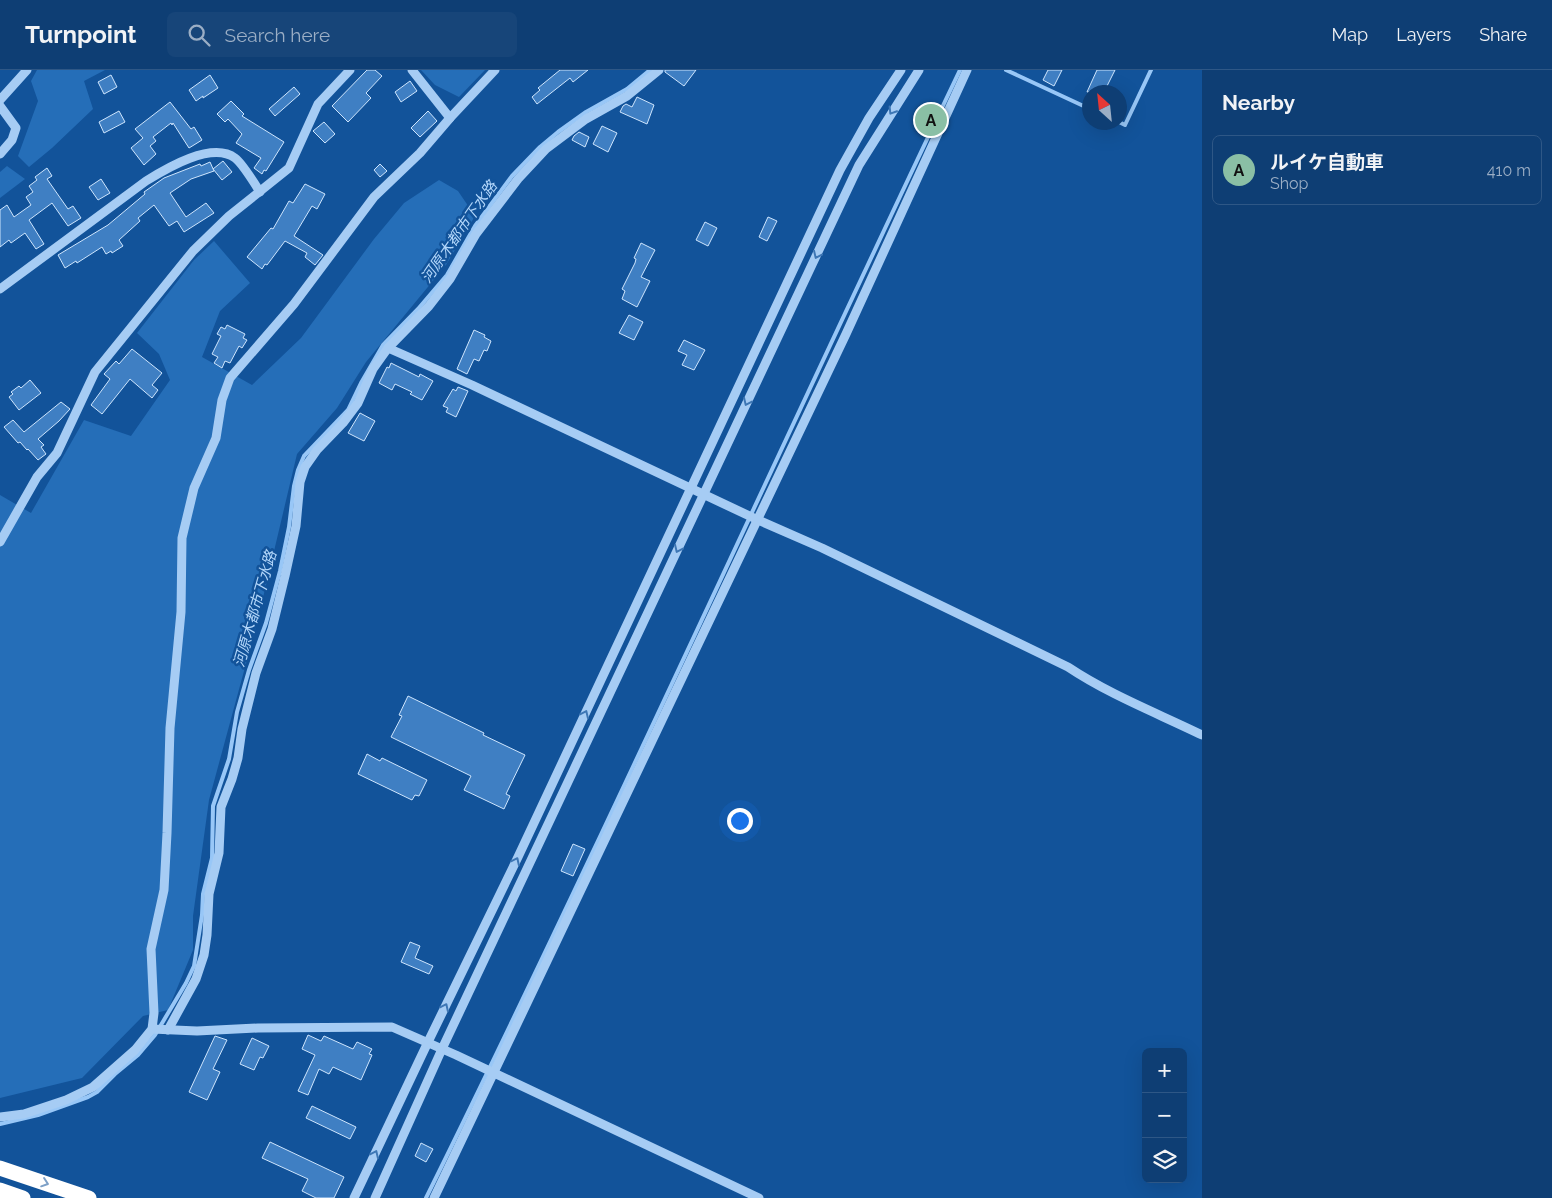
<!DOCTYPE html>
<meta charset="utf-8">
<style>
:root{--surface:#0e3e74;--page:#174579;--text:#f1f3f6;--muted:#9baec5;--line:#2e5786;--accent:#8abfa5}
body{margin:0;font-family:Raleway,"Noto Sans JP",sans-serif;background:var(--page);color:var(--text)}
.controls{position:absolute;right:15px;bottom:15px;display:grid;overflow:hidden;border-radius:8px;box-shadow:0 5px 20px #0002}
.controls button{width:45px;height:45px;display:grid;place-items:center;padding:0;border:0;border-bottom:1px solid var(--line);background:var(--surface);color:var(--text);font:25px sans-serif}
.compass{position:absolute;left:1082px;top:15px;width:45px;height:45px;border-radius:50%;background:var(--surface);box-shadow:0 5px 20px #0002;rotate:333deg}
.you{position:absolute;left:739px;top:750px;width:18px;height:18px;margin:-12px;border:4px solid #fff;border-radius:50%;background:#1a73e8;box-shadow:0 0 0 8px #1a73e833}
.badge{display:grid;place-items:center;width:32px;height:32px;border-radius:50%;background:var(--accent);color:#111;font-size:16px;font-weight:700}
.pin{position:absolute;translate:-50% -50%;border:2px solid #fff;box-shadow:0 1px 5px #0006}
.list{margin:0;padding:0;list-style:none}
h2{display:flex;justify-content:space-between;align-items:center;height:65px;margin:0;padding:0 20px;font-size:21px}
h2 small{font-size:16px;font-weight:400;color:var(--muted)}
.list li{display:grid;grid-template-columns:32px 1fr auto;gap:15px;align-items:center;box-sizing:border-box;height:70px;margin:0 10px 10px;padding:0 10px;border:1px solid var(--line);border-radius:8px}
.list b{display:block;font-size:19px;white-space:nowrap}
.list p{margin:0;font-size:16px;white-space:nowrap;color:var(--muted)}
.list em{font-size:16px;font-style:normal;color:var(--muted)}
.icon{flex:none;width:28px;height:28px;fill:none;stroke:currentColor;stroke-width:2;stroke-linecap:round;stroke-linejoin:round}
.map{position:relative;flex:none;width:1202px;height:1128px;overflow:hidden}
header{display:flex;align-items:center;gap:30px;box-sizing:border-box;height:70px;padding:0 25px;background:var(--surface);border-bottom:1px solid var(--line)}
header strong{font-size:24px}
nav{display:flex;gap:28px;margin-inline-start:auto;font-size:18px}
.search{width:350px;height:45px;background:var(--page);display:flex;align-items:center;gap:12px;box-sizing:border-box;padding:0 18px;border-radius:8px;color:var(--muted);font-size:19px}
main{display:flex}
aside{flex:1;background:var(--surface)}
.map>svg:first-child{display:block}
.green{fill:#256eb8}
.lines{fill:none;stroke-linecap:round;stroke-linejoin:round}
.stream{stroke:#98c7f7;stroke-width:4}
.building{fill:#3f7fc3;stroke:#cee5fd}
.minor{stroke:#a6ccf4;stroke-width:9}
.highway{stroke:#fff;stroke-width:15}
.oneway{stroke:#3e77b5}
.oneway2{stroke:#7da0c7}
.labels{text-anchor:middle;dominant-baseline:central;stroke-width:5;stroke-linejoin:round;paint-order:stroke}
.water-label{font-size:15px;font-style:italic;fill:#b2d6fa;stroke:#12539a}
</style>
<header>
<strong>Turnpoint</strong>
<div class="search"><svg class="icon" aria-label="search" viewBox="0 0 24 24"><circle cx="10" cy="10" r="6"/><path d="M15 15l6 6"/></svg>Search here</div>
<nav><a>Map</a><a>Layers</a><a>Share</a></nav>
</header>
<main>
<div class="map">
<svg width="1202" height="1128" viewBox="0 0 1202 1128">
<rect width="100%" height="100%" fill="#12539a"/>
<!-- green -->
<g class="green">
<polygon points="37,0 105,0 84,11 93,39 52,78 29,97 18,86 38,31 31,11"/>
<polygon points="421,0 485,0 459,27 435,15"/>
<polygon points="7,96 25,109 0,128 0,102"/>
<polygon points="439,110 458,121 475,146 446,195 366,292 337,338 297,384 257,553 209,730 193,846 193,880 168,940 143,946 82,1008 0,1028 0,425 31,443 84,350 131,366 170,310 159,284 137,263 194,190 214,171 250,213 220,241 202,287 252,315 301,268 374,169 404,133"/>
</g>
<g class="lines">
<!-- stream -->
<g class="stream">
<polyline points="1006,0 1090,39"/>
<polyline points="1119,52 1125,55 1151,0"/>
<polyline points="0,1054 38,1045 88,1027 97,1022 115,1004 138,985 155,965 186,913 194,896 202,845 203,824 212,788 213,736 229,689 237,642 249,600 266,553 280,501 289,457 294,416 298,400 304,386 348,340 361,313 383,275 418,239 447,205 475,156 512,106 540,77 558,62 586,42 627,19 650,0"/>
<path d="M426,1128C610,755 781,375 960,0"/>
</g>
</g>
<!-- building -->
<g class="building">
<polygon points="367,0 375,0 382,6 366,23 371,28 348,52 332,36"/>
<polygon points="560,0 588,0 573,12 570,8 537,34 532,27 540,20 538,18"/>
<polygon points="665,0 696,0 684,16 665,2"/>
<polygon points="1048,0 1062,0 1054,16 1043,10"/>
<polygon points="1097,0 1115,0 1104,22 1087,22"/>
<polygon points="111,5 117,17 104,24 98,12"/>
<polygon points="210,5 218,18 203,28 203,26 196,31 189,20"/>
<polygon points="410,11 417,21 401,32 395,22"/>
<polygon points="294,17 300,24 275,46 269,39"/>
<polygon points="637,27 654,35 647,54 620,42 623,36 626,34 632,37"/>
<polygon points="231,31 244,44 242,46 284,72 266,101 264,100 262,104 254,98 261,88 236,73 242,64 228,49 225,52 217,44"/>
<polygon points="170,32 191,59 194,57 202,70 189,78 173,53 172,55 171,53 153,67 156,71 150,76 156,84 144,95 131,78 143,68 135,59"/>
<polygon points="119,41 125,52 104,63 99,52"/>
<polygon points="428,41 437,51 420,67 411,58"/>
<polygon points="324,52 335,64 325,73 313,61"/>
<polygon points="602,56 617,63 608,82 593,74"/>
<polygon points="579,62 589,67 585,77 572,70 574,66"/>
<polygon points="223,91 232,102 222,110 213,99"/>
<polygon points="210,92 214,101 191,109 170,123 186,147 206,133 214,143 184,162 177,151 169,156 154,135 138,148 140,151 119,170 123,176 112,183 111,181 106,184 102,177 77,193 76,191 65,198 58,185 108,155 145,124 144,122 164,108 200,94 201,96"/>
<polygon points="380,94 387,101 380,107 374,100"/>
<polygon points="47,98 52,106 47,109 68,139 73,136 81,148 68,156 52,133 29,150 44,174 36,179 25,163 11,173 9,170 0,177 0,140 7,135 14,147 31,135 26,127 33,122 29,116 37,110 35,107"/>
<polygon points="101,109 110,123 98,130 89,117"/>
<polygon points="305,114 325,124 317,139 312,136 294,166 323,185 315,195 305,187 307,183 285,171 267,195 265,194 262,199 247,187 271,158 273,159 289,131 293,133"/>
<polygon points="768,147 777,151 767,171 759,167"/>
<polygon points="705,152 717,158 708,176 696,170"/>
<polygon points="641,173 655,180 641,207 650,211 637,237 622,229 625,221 622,219 635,193 636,189 634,188"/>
<polygon points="629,245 643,252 634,270 619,263"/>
<polygon points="227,255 245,264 243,268 247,270 242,278 239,276 230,293 225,291 222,298 214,293 218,287 212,284 221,266 217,264 221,257 225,259"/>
<polygon points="474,260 485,265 484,267 491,271 487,281 484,280 479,291 474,289 467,304 457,299"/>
<polygon points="684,270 705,280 694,300 682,295 687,285 678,281"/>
<polygon points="132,279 162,303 152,315 158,320 152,328 130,309 102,344 91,335 110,309 104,304 116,291 119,294"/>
<polygon points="391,293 419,307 420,304 433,311 422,330 410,324 412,322 395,314 392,320 379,313 387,297 389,298"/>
<polygon points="30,310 41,323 19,340 9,327 13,324 11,322 19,316 21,318"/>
<polygon points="458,317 468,321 456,347 446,342 448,338 443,336 453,319 456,321"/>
<polygon points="61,332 70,339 59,351 38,369 44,375 41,377 46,384 38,390 28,379 27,380 20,372 18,373 4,357 13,350 24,362"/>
<polygon points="360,343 375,351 364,371 348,363"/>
<polygon points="408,626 484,663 483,665 525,685 506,724 510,726 504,739 464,720 471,706 391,667 402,646 399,645"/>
<polygon points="367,684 380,691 382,688 427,710 419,726 415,725 412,730 358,704"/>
<polygon points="573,774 585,779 573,806 561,801"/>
<polygon points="410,872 420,876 415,888 433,896 429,904 401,892"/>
<polygon points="308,965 321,971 324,966 353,979 357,972 372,979 369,984 372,985 361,1010 333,997 329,1004 319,999 308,1025 298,1021 315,985 302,979"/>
<polygon points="215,966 227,970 213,999 220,1002 207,1030 189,1022"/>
<polygon points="252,968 269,976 263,988 260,987 254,1000 240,994"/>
<polygon points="312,1036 356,1057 350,1069 306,1048"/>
<polygon points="270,1072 344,1107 334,1128 316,1128 302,1121 308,1109 262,1088"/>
<polygon points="421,1073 433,1079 426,1092 415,1086"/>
</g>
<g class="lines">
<!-- minor -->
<g class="minor">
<polyline points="412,0 450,48"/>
<polyline points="0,30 27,0"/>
<polyline points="0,36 16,58 12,70 0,84"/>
<path d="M0,219L146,111C167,98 212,71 235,88C242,93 255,114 260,122"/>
<path d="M388,278L472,315L758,450L822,478L1068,597C1110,625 1157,643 1202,665"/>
<polyline points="0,472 37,407 57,383 95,302 193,181 229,146 289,98 318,34 350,0"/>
<polyline points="152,959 197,961 258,958 392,957 456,985 759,1128"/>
<polyline points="168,960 196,909 204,885 207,865 209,824 219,783 221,737 232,709 238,688 242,659 256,603 272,559 285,506 296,456 300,412 305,397 317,380 343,353 358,333 373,299 388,278 429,236 450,209 476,164 518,109 546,79 586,49 627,26 659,0"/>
<polyline points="0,1047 24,1044 66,1030 93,1017 135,980 152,959 154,943 151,879 164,820 167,763 170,658 181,542 182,468 194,418 216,368 222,330 230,308 294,234 374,127 420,83 450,48 495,0"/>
<polyline points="354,1128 428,972 518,787 840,100 869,48 901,0"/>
<polyline points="375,1128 442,979 859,95 919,0"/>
<polyline points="434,1128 846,264 967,0"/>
</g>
<!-- highway -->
<g class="highway">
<polyline points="0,1098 89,1128"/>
<polyline points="0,1120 23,1128"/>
</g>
</g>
<!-- one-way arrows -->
<defs><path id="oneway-chevron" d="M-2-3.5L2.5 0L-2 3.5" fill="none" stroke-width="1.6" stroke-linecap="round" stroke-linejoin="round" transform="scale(1.25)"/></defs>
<g class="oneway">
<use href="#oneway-chevron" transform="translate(892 41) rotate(122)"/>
<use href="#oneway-chevron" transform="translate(817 185) rotate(115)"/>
<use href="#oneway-chevron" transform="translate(747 332) rotate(115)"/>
<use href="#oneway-chevron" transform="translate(678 479) rotate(115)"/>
<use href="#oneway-chevron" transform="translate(585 644) rotate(-65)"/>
<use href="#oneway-chevron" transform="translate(516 791) rotate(-64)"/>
<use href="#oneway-chevron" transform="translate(445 937) rotate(-64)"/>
<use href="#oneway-chevron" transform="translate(375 1084) rotate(-65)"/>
</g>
<use class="oneway2" href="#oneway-chevron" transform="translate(45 1113) rotate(19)"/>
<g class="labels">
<!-- water labels -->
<g class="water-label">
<text transform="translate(459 162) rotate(-55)">河原木都市下水路</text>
<text transform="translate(255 539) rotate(-74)">河原木都市下水路</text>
</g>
</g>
</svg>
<div class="controls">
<button>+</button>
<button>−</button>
<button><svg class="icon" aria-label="layers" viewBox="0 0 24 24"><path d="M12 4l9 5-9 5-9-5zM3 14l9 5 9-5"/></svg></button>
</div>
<svg class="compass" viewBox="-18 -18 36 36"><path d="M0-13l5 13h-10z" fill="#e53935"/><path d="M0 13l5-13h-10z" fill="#9baec5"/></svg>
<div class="you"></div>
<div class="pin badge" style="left:931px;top:50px">A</div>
</div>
<aside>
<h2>Nearby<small></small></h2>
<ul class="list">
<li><span class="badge">A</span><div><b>ルイケ自動車</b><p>Shop</p></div><em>410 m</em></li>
</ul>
</aside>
</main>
